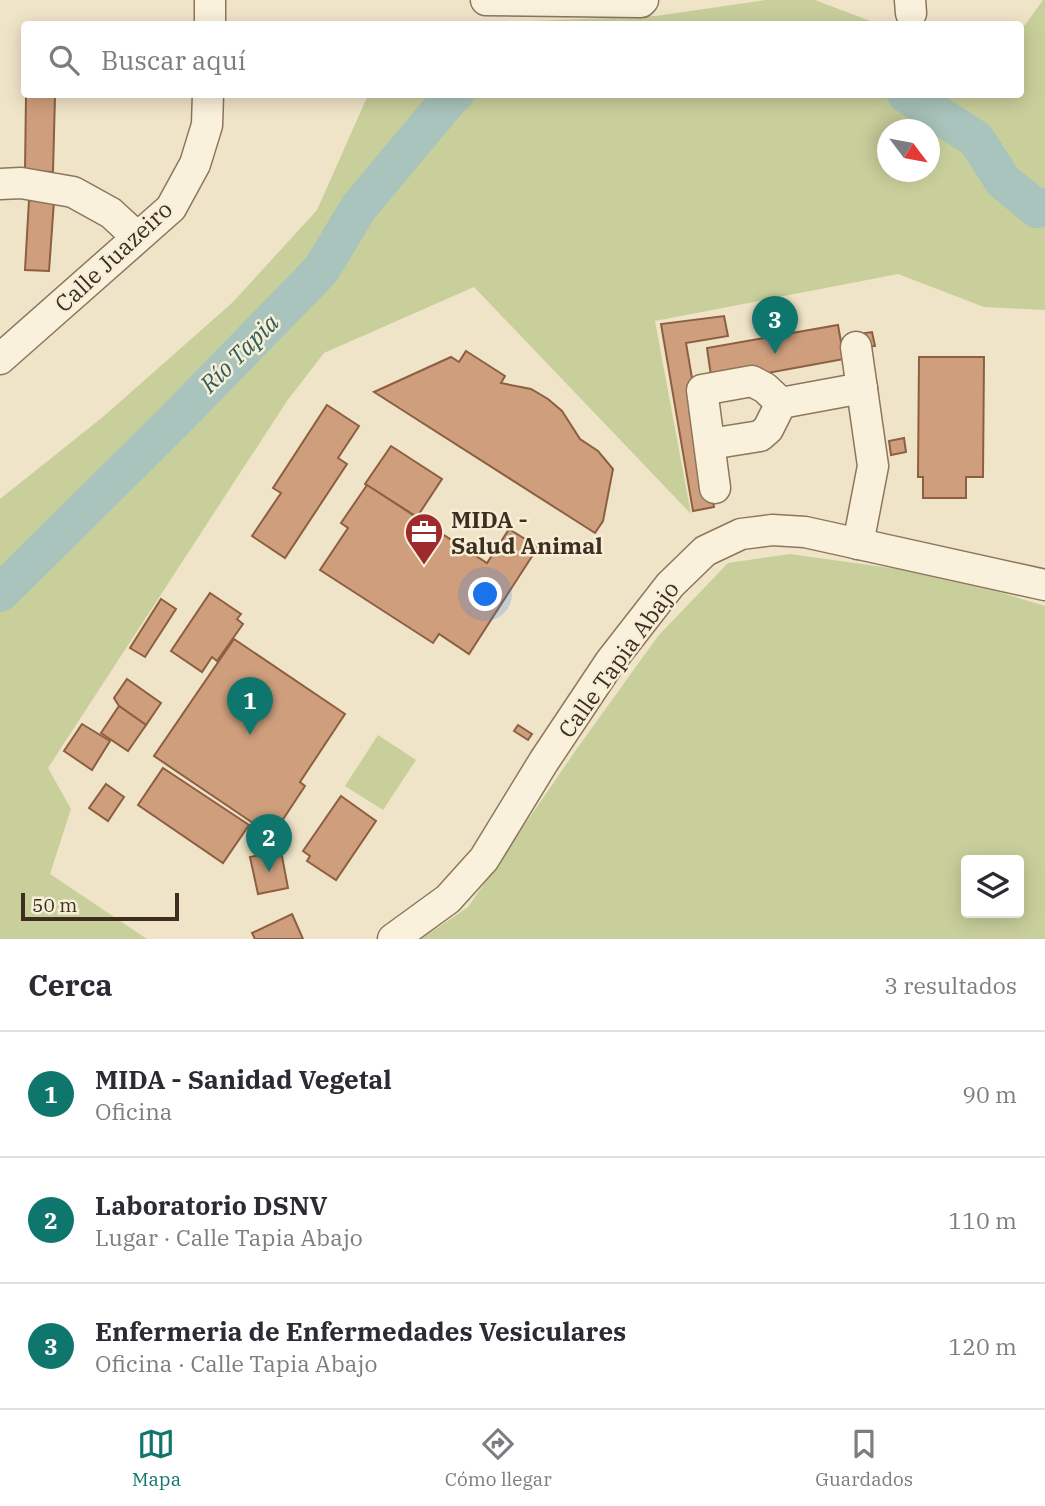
<!DOCTYPE html>
<html lang="es">
<meta charset="utf-8">
<style>
:root{--surface:#fff;--page:#f7f7f7;--text:#2b2b33;--muted:#7c7c81;--line:#e1e1e2;--accent:#0f766e}
body{margin:0;font-family:"IBM Plex Serif",serif;background:var(--page);color:var(--text)}
.controls{position:absolute;right:21px;bottom:21px;display:grid;overflow:hidden;border-radius:7px;box-shadow:0 4px 18px #0003}
.controls button{width:63px;height:63px;display:grid;place-items:center;padding:0;border:0;border-bottom:2px solid var(--line);background:var(--surface);color:var(--text);font:35px sans-serif}
.compass{position:absolute;left:877px;top:119px;width:63px;height:63px;border-radius:50%;background:var(--surface);box-shadow:0 4px 18px #0003;rotate:122deg}
.scale{position:absolute;left:21px;bottom:18px;width:158px;box-sizing:border-box;padding-left:7px;border:4px solid #3d2e20;border-top:0;font-size:19px;line-height:24px;white-space:nowrap;color:#3d2e20;-webkit-text-stroke:5px #f7eed8;paint-order:stroke}
.you{position:absolute;left:486px;top:595px;width:24px;height:24px;margin:-18px;border:5px solid #fff;border-radius:50%;background:#1a73e8;box-shadow:0 0 0 10px #1a73e833}
.badge{display:grid;place-items:center;width:46px;height:46px;border-radius:50%;background:var(--accent);color:#fff;font-size:23px;font-weight:700}
.pin{position:absolute;translate:-50% -58px;filter:drop-shadow(0 2px 4px #0008)}
.pin::after{content:'';position:absolute;top:37px;width:24px;height:21px;background:inherit;clip-path:polygon(0 0,100% 0,50% 100%)}
.list{margin:0;padding:0;list-style:none}
h2{display:flex;justify-content:space-between;align-items:center;height:91px;margin:0;padding:0 28px;font-size:30px}
h2 small{font-size:23px;font-weight:400;color:var(--muted)}
.list li{display:grid;grid-template-columns:46px 1fr auto;gap:21px;align-items:center;box-sizing:border-box;height:126px;padding:0 28px;border-top:2px solid var(--line)}
.list b{display:block;font-size:26px;white-space:nowrap}
.list p{margin:0;font-size:23px;white-space:nowrap;color:var(--muted)}
.list em{font-size:23px;font-style:normal;color:var(--muted)}
.icon{flex:none;width:38px;height:38px;fill:none;stroke:currentColor;stroke-width:2;stroke-linecap:round;stroke-linejoin:round}
.map{position:relative;flex:none;width:1045px;height:939px;overflow:hidden}
.search{position:absolute;background:var(--surface);box-shadow:0 4px 18px #0003;left:21px;right:21px;top:21px;height:77px;display:flex;align-items:center;gap:18px;box-sizing:border-box;padding:0 24px;border-radius:7px;color:var(--muted);font-size:26px}
.sheet{height:469px;background:var(--surface)}
nav{display:flex;justify-content:space-around;align-items:center;box-sizing:border-box;height:98px;border-top:2px solid var(--line);background:var(--surface);font-size:19px;color:var(--muted)}
nav a{display:grid;justify-items:center;gap:4px}
nav .on{color:var(--accent)}
.map>svg:first-child{display:block}
.green{fill:#c9cf9b;fill-rule:evenodd}
.lines{fill:none;stroke-linecap:round;stroke-linejoin:round}
.river{stroke:#a9c4bc;stroke-width:38}
.building{fill:#cf9f7d;stroke:#8d5f41;stroke-width:2}
.minor-casing{stroke:#8d765c;stroke-width:33}
.minor{stroke:#faf1dc;stroke-width:30}
.labels{text-anchor:middle;dominant-baseline:central;stroke-width:5;stroke-linejoin:round;paint-order:stroke}
.street-label{font-size:23px;fill:#3d2e20;stroke:#f7eed8}
.poi-label{font-size:23px;font-weight:bold;fill:#3d2e20;stroke:#f7eed8;text-anchor:start}
.water-label{font-size:24px;font-style:italic;fill:#2f5d5a;stroke:#f7eed8}
</style>
<div class="map">
<svg width="1045" height="939" viewBox="0 0 1045 939">
<rect width="100%" height="100%" fill="#f0e4c8"/>
<!-- green -->
<g class="green">
<polygon points="765,0 815,0 878,24 460,24 656,16"/>
<path d="M1043,0H1045V310L984,307L898,274L655,321L691,514L474,287L324,353L287,401L48,768L71,809L50,874L147,939H0V499L104,416L233,302L317,210L368,95L1020,94L1021,26L1025,25ZM888,130H930V172H888Z"/>
<path d="M790,554L898,569L999,592L1045,606V939H421L468,907L576,750L658,636L728,563ZM966,860H1019V913H966Z"/>
<polygon points="378,735 416,760 383,810 345,786"/>
</g>
<g class="lines">
<!-- river -->
<g class="river">
<polyline points="906,94 976,139 1003,181 1037,209 1045,207"/>
<polyline points="0,593 175,420 321,270 359,207 451,97 455,94"/>
</g>
</g>
<!-- building -->
<g class="building">
<polygon points="26,96 55,96 53,172 25,171"/>
<polygon points="29,200 54,201 49,271 25,270"/>
<polygon points="724,316 728,336 686,343 714,507 693,511 661,324"/>
<polygon points="838,325 844,359 712,383 707,348"/>
<polygon points="872,332 875,346 867,347 865,333"/>
<polygon points="466,351 505,376 501,383 531,389 548,399 562,411 580,439 598,451 613,469 603,521 595,533 374,392 451,357 459,362"/>
<polygon points="919,357 984,357 983,477 966,477 966,498 923,498 923,477 918,477"/>
<polygon points="327,405 359,426 338,458 347,464 285,558 252,536 281,493 273,488"/>
<polygon points="904,438 906,452 891,455 889,441"/>
<polygon points="391,446 442,479 417,517 365,484"/>
<polygon points="367,485 487,563 509,529 538,547 469,654 439,634 433,643 320,570 348,528 341,523"/>
<polygon points="210,593 241,614 237,619 243,624 217,661 212,657 202,672 171,651"/>
<polygon points="161,599 176,609 145,657 130,648"/>
<polygon points="234,639 345,714 300,782 305,786 272,836 154,756"/>
<polygon points="127,679 161,703 146,725 119,706 114,698"/>
<polygon points="119,706 146,725 128,751 101,733"/>
<polygon points="82,724 110,741 92,770 64,751"/>
<polygon points="518,725 532,734 528,740 514,731"/>
<polygon points="163,768 249,825 223,863 138,805"/>
<polygon points="106,784 124,797 108,821 89,808"/>
<polygon points="341,796 376,821 336,880 307,861 310,856 303,851"/>
<polygon points="281,851 288,888 258,894 250,857"/>
<polygon points="292,914 303,939 255,939 252,933"/>
</g>
<g class="lines">
<!-- minor casing -->
<g class="minor-casing">
<g id="minor">
<polyline points="486,0 641,2 643,0"/>
<polyline points="910,0 911,13"/>
<polyline points="210,24 210,0"/>
<polyline points="0,184 21,183 73,192 111,213 137,237"/>
<polyline points="856,347 873,466 858,544"/>
<polyline points="0,359 171,208 195,164 207,125 208,94"/>
<polyline points="781,403 862,388"/>
<polyline points="710,444 760,436 768,429 781,403"/>
<polyline points="715,488 702,390 752,381 765,388 781,403"/>
<polyline points="393,939 448,899 484,859 544,761 610,662 670,585 705,551 741,534 772,530 805,532 1045,585"/>
</g>
</g>
<!-- minor -->
<use href="#minor" class="minor"/>
</g>
<!-- icons -->
<defs>
<g id="office-pin" transform="scale(2.0125)"><path d="M0 17L-7.5 6A9.5 9.5 0 1 1 7.5 6Z" fill="#9e2a2b" stroke="#f7eed8"/><path d="M-6-3h4V-5.5h4V-3h4V5H-6ZM-1-4.5V-3h2v-1.5ZM-6 0V1H6V0Z" fill="#fff"/></g>
</defs>
<g fill-rule="evenodd">
<use href="#office-pin" x="424" y="532"/>
</g>
<g class="labels">
<!-- street labels -->
<g class="street-label">
<text transform="translate(113 256) rotate(-43)">Calle Juazeiro</text>
<text transform="translate(618 659) rotate(-54)">Calle Tapia Abajo</text>
</g>
<!-- poi labels -->
<g class="poi-label">
<text x="451" y="519">MIDA -<tspan x="451" dy="26">Salud Animal</tspan></text>
</g>
<!-- water labels -->
<g class="water-label">
<text transform="translate(239 353) rotate(-45)">Río Tapia</text>
</g>
</g>
</svg>
<div class="controls">
<button><svg class="icon" aria-label="layers" viewBox="0 0 24 24"><path d="M12 4l9 5-9 5-9-5zM3 14l9 5 9-5"/></svg></button>
</div>
<svg class="compass" viewBox="-18 -18 36 36"><path d="M0-13l5 13h-10z" fill="#e53935"/><path d="M0 13l5-13h-10z" fill="#7c7c81"/></svg>
<div class="scale">50 m</div>
<div class="you"></div>
<div class="pin badge" style="left:250px;top:735px">1</div>
<div class="pin badge" style="left:269px;top:872px">2</div>
<div class="pin badge" style="left:775px;top:354px">3</div>
<div class="search"><svg class="icon" aria-label="search" viewBox="0 0 24 24"><circle cx="10" cy="10" r="6"/><path d="M15 15l6 6"/></svg>Buscar aquí</div>
</div>
<section class="sheet">
<h2>Cerca<small>3 resultados</small></h2>
<ul class="list">
<li><span class="badge">1</span><div><b>MIDA - Sanidad Vegetal</b><p>Oficina</p></div><em>90 m</em></li>
<li><span class="badge">2</span><div><b>Laboratorio DSNV</b><p>Lugar · Calle Tapia Abajo</p></div><em>110 m</em></li>
<li><span class="badge">3</span><div><b>Enfermeria de Enfermedades Vesiculares</b><p>Oficina · Calle Tapia Abajo</p></div><em>120 m</em></li>
</ul>
</section>
<nav>
<a class="on"><svg class="icon" aria-label="map" viewBox="0 0 24 24"><path d="M3 6l6-2 6 2 6-2v14l-6 2-6-2-6 2zM9 4v14M15 6v14"/></svg>Mapa</a>
<a><svg class="icon" aria-label="directions" viewBox="0 0 24 24"><path d="M12 3l9 9-9 9-9-9zM9 14v-3h6M13 9l2 2-2 2"/></svg>Cómo llegar</a>
<a><svg class="icon" aria-label="saved" viewBox="0 0 24 24"><path d="M7 4h10v16l-5-4-5 4z"/></svg>Guardados</a>
</nav>
